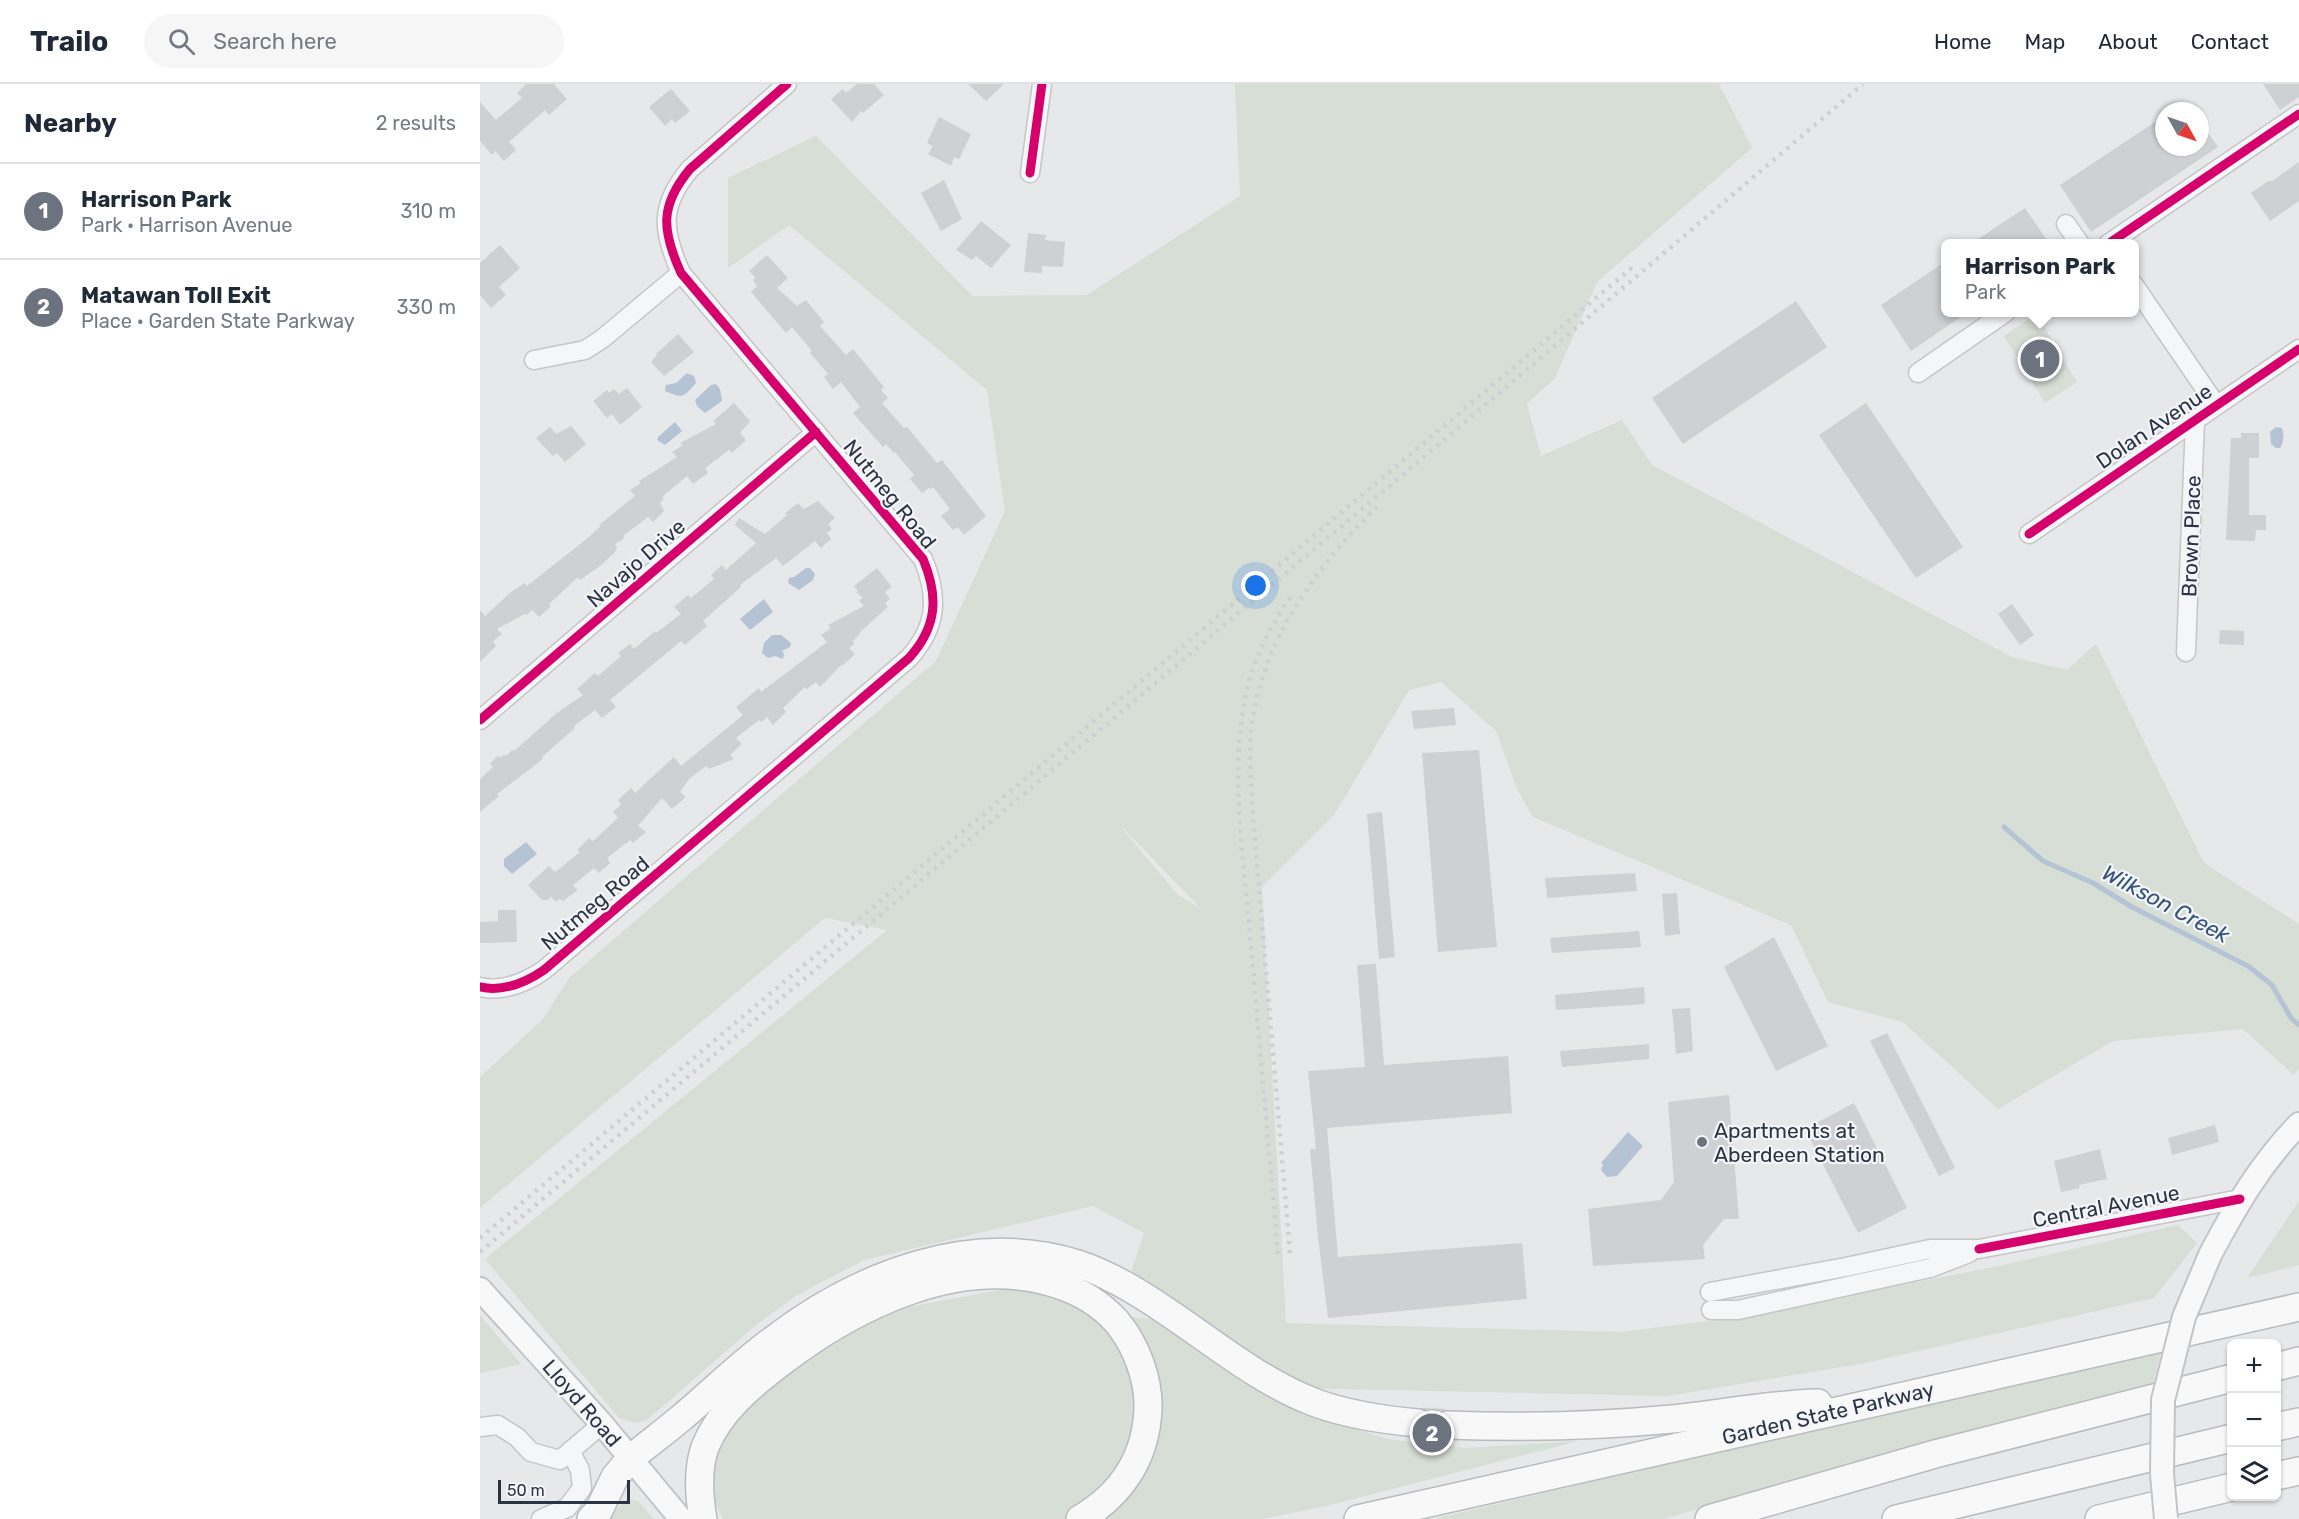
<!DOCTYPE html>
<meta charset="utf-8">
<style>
:root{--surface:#fff;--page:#f6f6f7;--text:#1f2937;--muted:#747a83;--line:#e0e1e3;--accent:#6c737f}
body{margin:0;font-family:Rubik,sans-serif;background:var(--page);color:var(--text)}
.controls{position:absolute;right:18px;bottom:18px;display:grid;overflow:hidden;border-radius:9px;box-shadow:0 2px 4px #0004}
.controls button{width:54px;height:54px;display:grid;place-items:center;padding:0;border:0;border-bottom:2px solid var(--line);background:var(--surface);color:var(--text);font:30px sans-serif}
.compass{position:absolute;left:1675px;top:18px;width:54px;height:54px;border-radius:50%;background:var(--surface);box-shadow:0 2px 4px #0004;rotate:130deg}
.scale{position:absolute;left:18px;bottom:15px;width:132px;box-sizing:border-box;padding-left:6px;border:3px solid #2b3445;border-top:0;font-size:16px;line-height:21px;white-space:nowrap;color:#2b3445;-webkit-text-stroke:4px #f4f6f9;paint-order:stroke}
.you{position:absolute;left:776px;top:502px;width:21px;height:21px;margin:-15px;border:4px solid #fff;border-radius:50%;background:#1a73e8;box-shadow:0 0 0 9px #1a73e833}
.badge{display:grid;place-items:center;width:39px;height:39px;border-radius:50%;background:var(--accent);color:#fff;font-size:20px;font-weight:700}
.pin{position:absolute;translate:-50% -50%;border:3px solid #fff;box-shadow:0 2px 6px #0006}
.popup{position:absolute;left:1461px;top:155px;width:198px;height:78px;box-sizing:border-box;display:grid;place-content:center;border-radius:9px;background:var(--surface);filter:drop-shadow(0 2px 4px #0005);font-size:20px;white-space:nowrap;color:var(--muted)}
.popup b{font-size:22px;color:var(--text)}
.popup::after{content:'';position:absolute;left:50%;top:100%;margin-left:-12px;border:12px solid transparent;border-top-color:var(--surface)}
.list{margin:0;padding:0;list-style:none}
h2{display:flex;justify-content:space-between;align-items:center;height:78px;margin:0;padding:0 24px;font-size:26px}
h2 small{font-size:20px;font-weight:400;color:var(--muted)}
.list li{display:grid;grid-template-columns:39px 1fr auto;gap:18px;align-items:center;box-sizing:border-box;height:96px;padding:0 24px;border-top:2px solid var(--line)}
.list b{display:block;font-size:22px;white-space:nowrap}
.list p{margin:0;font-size:20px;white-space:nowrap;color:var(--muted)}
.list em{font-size:20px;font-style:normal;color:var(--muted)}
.icon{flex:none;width:33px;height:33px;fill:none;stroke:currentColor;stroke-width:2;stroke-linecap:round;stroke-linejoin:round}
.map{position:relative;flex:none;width:1819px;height:1435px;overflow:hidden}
header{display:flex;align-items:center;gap:36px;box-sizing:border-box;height:84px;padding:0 30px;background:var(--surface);border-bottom:2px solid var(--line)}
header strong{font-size:28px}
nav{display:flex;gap:33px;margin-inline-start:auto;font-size:21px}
.search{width:420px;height:54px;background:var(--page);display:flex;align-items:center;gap:15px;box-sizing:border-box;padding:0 21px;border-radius:33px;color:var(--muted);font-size:22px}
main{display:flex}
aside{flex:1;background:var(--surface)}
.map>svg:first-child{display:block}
.green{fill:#d6ded6;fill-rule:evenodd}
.water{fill:#b4c4d5}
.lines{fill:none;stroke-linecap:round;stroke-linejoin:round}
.stream{stroke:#b4c4d5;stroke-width:5}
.building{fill:#ced0d3}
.minor-casing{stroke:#c4c6c8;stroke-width:21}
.major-casing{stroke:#c2c5c8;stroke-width:26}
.highway-casing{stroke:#b8bbbf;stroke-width:30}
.minor{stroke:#f5f6f7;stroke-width:18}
.major{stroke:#f8f8f8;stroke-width:22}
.highway{stroke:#f8f8f8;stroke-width:27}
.rail{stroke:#cecfd2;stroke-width:4.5;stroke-dasharray:3 6;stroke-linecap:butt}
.major-bridge-casing{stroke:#c2c5c8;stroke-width:26;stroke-linecap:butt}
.major-bridge{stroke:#f8f8f8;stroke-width:22}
.cycleway-casing{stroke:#f4f6f9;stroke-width:13}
.cycleway{stroke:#d6006c;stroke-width:9}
.poi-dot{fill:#6c737f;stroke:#f4f6f9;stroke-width:2}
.labels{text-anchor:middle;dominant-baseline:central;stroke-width:4.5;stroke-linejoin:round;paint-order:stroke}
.street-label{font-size:21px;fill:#2b3445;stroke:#f4f6f9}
.poi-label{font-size:21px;fill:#2b3445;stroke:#f4f6f9;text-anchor:start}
.water-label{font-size:22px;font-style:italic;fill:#34527a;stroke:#f4f6f9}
</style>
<header>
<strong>Trailo</strong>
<div class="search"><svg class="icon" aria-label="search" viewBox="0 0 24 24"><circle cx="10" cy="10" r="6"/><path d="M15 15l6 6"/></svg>Search here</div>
<nav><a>Home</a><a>Map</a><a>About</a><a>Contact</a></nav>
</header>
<main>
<aside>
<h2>Nearby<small>2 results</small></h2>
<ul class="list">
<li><span class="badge">1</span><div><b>Harrison Park</b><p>Park · Harrison Avenue</p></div><em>310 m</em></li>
<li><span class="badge">2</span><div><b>Matawan Toll Exit</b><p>Place · Garden State Parkway</p></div><em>330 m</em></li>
</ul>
</aside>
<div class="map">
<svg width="1819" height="1435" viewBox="0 0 1819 1435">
<rect width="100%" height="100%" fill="#e6e8ea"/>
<!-- green -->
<g class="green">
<path d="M755,0H1239L1272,64L1117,198L1075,294L1047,320L1061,372L1142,336L1172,381L1532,573L1587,586L1616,560L1724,779L1819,840V985L1814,991L1763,945L1633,957L1518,1025L1423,938L1348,918L1311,841L1053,733L1037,705L1016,647L961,598L929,606L854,731L782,803L806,1239L1140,1248L1261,1233L1524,1181L1698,1141L1717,1159L1674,1214L1385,1279L1188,1312L812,1304L647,1201L664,1149L613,1122L384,1176L317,1211L275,1242L167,1336L155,1339L139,1334L5,1175L407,846L345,834L0,1124V993L63,935L89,894L456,577L525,427L507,306L309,141L248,184V94L336,52L492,212L607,211L760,112ZM642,744H643L720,824L697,810Z"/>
<polygon points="1556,230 1597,298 1565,319 1524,252"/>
<polygon points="1819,1117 1819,1181 1767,1194"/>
<polygon points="536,1203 613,1228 684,1237 851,1337 907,1355 986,1364 1098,1357 846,1422 783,1435 243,1435 231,1411 234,1362 283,1302 406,1227"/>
<polygon points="0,1231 41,1280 0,1289"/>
<polygon points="1682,1264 1673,1299 1183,1435 953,1435"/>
<polygon points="147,1415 158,1417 174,1435 126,1435"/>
</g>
<!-- water -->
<g class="water">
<path d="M207,289L214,292L216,299C202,315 202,314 185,307L186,301L196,299Z"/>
<polygon points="236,300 240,305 242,317 225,329 217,322 215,316 231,301"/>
<polygon points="195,338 202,347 185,361 177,356 178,353"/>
<path d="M1796,343L1802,344C1804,351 1804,358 1800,364H1796L1791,360L1790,348Z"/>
<polygon points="326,484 330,484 335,490 333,496 319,506 308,499 309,494 314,493"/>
<polygon points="284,515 293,528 270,546 260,535"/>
<polygon points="292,551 301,551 311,559 310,563 302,567 304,570 303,575 295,572 288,574 282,569 284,559"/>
<polygon points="46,758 57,770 32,790 24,782 24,775"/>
<polygon points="1148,1048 1163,1062 1137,1092 1127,1093 1121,1086 1123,1080 1121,1079"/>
</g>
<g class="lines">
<!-- stream -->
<polyline class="stream" points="1524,743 1563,777 1613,799 1652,823 1768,882 1792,901 1811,934 1819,941"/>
</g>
<!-- building -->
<g class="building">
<polygon points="46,0 74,0 87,15 69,31 65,26 29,58 36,66 24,77 15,67 12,71 0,57 0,18 16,36 42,14 37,9"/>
<polygon points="377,0 394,0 404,11 383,29 381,27 372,38 351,15 363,5 366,9"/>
<polygon points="488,0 524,0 506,17"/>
<polygon points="1783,0 1819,0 1819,13 1800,26"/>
<polygon points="191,5 210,27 195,39 192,35 185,42 169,23"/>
<polygon points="1684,32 1684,63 1720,63 1720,38 1738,63 1611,148 1580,101"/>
<polygon points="459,33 491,50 479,75 474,73 471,82 448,70 453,62 447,59"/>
<polygon points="1819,78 1819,117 1790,137 1771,109 1790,96 1791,98"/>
<polygon points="464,96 482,135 461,147 441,109"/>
<polygon points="1545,124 1569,159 1492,159"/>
<polygon points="501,137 531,161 511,184 496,172 492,176 476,166"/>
<polygon points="548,149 566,151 565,156 585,158 583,183 562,182 562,189 544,188"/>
<polygon points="20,161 40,184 19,203 26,211 11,224 0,211 0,179"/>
<polygon points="287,171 308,194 297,204 317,222 326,216 344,238 340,242 366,271 373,265 404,303 401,306 408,314 402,319 424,344 427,343 457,379 462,376 506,432 484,451 478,443 473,446 461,432 470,425 453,403 451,405 449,404 442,409 430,395 434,391 415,368 414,369 406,360 403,363 373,329 380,323 361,298 353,305 344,293 348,290 330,269 332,267 312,243 306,249 271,208 277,202 273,196 276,194 269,187"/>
<polygon points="1466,177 1466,228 1488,228 1431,267 1401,221"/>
<polygon points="1316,217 1347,263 1203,360 1172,314"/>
<polygon points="198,250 214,268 184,292 171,278 177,271 176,270"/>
<polygon points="147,304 162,323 140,341 132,330 127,334 113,317 127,306 129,309 134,305 139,310"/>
<polygon points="254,319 270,337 260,349 266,356 252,369 249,366 225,384 228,389 213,400 207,392 182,413 184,415 180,419 184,427 173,438 168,433 143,452 145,454 135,460 137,463 135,468 120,482 100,496 98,493 69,520 71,522 59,533 52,526 47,531 45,530 17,545 22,550 13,557 16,562 0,578 0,526 5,532 30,509 44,499 47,502 109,453 120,443 119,441 155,412 150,406 161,399 159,397 197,373 192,368 203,361 200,359 236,340 233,337"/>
<polygon points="1386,319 1483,463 1436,494 1339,351"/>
<polygon points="91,342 106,360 85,378 77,369 73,372 56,354 70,343 76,350"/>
<polygon points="1761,349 1779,349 1779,374 1769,374 1769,431 1786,431 1786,446 1776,446 1775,457 1746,456 1751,354 1761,354"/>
<polygon points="338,417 355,434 348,440 352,445 347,449 351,455 341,464 335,457 303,482 296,474 260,501 261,503 223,537 227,542 205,561 201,557 130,616 136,623 122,634 115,626 94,642 95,644 62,673 63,675 17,710 19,712 0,728 0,695 13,683 10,679 18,672 21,673 24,670 26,672 32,666 34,667 77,629 103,611 97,605 115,589 118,592 141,572 138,569 150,560 154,565 175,547 176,549 201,530 194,523 208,511 211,514 234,495 231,491 242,481 246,486 276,459 255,441 259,434 285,450 307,431 305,429 318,419 324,425"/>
<polygon points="397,484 412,503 405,508 410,515 405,519 408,523 379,549 380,550 373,557 374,560 369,564 375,570 362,582 361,581 340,603 336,598 327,605 325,603 303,624 306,628 293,641 287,633 282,638 279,636 256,654 262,660 250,671 254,675 229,685 226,682 209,695 200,708 206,713 192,725 182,714 158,742 166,748 153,759 150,756 127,774 130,779 119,789 114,784 93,801 98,806 83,817 80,815 76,818 71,813 68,816 62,816 48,801 69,782 75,788 100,768 97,766 109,754 113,757 138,734 133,728 141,721 138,716 151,704 155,709 194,673 201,682 263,631 256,623 279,604 281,608 347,558 341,551 351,544 348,541 384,522 379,516 383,514 376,508 378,507 374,502"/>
<polygon points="1532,520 1554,551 1540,561 1518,530"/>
<polygon points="1740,546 1764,547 1764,561 1739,560"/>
<polygon points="974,624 976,641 934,645 931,627"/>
<polygon points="999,666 1017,863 958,868 942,669"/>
<polygon points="902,728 915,873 899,875 887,730"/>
<polygon points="1155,789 1157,807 1067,814 1065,794"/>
<polygon points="1197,809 1200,850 1185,852 1182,810"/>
<polygon points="18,826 36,826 37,858 0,859 0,838 18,837"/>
<polygon points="1159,847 1161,863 1072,869 1070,854"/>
<polygon points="1294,853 1348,962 1296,987 1244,883"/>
<polygon points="896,880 904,981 1028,972 1032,1029 847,1044 858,1173 1042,1159 1047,1215 848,1234 838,1153 830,1065 836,1065 828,987 885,983 877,881"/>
<polygon points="1164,903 1165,920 1076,926 1075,911"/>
<polygon points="1210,924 1213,967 1196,970 1192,925"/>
<polygon points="1407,949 1475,1084 1459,1092 1390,957"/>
<polygon points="1169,960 1169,975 1082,983 1080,967"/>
<polygon points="1249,1011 1259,1135 1244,1135 1223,1161 1225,1175 1113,1182 1108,1125 1181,1116 1194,1098 1188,1018"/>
<polygon points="1374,1019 1427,1124 1378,1149 1325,1045"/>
<polygon points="1735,1041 1739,1058 1692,1071 1688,1054"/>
<polygon points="1620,1065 1627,1095 1599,1101 1600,1104 1581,1108 1574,1077"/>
<polygon points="941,1324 967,1325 959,1327 953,1335 948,1327"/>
<polygon points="952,1345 958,1354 966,1357 966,1359 937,1358 937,1355 945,1353"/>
</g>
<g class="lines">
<!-- minor casing -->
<g class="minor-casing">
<g id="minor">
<polyline points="550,89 562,0"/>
<polyline points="1586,140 1600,160"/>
<polyline points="1628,160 1819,30"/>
<polyline points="1654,201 1736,321"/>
<polyline points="54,276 105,266 122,255 201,189"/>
<polyline points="1438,289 1526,228"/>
<polyline points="1549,450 1819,265"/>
<polyline points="1706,568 1715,336"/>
<polyline points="0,636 336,348"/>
<path d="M0,903C23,908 45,899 64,886L429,574C457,543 459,513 443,475L201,189C182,147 179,122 210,85L307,0"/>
<polyline points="1230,1208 1366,1183 1450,1165 1499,1165 1760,1115"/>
<polyline points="1231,1226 1258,1226 1450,1184 1489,1169"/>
<polyline points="0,1343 18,1341 37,1353 51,1368 80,1376 122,1340"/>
<polyline points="61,1435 87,1424 102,1404 100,1386 90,1367"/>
</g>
</g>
<!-- major casing -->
<g class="major-casing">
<g id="major">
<path d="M1730,1171C1756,1122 1780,1080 1819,1040"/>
<polyline points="0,1205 122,1340 201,1435"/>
</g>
</g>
<!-- highway casing -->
<g class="highway-casing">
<g id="highway">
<polyline points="1796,1283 1819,1277"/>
<path d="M967,1341C1042,1344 1117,1342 1192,1335C1241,1330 1289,1320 1338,1319"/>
<polyline points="1796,1343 1819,1338"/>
<polyline points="1796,1392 1819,1387"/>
<path d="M111,1435L119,1426L135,1393L150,1375C167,1361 183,1349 200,1335C231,1309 260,1280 293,1256C378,1191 491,1146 598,1180C629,1190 658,1208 686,1227C734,1259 782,1299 836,1319C869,1331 904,1336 938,1339"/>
<path d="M223,1435C219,1412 217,1386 225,1363C239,1328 270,1302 299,1280C374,1222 480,1169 576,1200C599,1207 621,1220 637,1238C656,1261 669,1295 668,1325C666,1374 641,1411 600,1435"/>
<polyline points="878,1435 1819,1223"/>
<polyline points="1229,1435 1455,1370 1752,1294"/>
<polyline points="1416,1435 1752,1354"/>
<polyline points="1619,1435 1752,1403"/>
</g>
</g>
<!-- minor -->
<use href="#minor" class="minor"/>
<!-- major -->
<use href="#major" class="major"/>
<!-- highway -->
<use href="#highway" class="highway"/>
<!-- rail -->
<g class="rail">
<polyline points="0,1154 1154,182"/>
<polyline points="0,1168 958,361 1383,0"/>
<path d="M810,1169L772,721C771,697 769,671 771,647C781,558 835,484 897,423"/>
<path d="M798,1170C789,1063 779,956 770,849C763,772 750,686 766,609C774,573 791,541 812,511"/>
</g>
<!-- major-bridge casing -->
<g class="major-bridge-casing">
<polyline id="major-bridge" points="1686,1435 1682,1390 1683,1316 1704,1233 1730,1171"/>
</g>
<!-- major-bridge -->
<use href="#major-bridge" class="major-bridge"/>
<!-- cycleway casing -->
<g class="cycleway-casing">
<g id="cycleway">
<polyline points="550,89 562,0"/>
<polyline points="1628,160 1819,30"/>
<polyline points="1549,450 1819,265"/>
<polyline points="0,636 336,348"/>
<path d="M0,903C23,908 45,899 64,886L429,574C457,543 459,513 443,475L201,189C182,147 179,122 210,85L307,0"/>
<polyline points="1499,1165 1760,1115"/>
</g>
</g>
<!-- cycleway -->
<use href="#cycleway" class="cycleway"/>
</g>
<!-- markers -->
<circle class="poi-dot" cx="1222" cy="1058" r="6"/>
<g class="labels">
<!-- street labels -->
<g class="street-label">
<text transform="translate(1674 342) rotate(-34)">Dolan Avenue</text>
<text transform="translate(410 410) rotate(51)">Nutmeg Road</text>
<text transform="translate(1711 452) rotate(-88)">Brown Place</text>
<text transform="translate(156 479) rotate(-41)">Navajo Drive</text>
<text transform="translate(115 819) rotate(-40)">Nutmeg Road</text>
<text transform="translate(1626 1122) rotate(-11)">Central Avenue</text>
<text transform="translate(102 1319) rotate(49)">Lloyd Road</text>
<text transform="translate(1348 1329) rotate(-13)">Garden State Parkway</text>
</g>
<!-- poi labels -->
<g class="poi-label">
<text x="1234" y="1046">Apartments at<tspan x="1234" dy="24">Aberdeen Station</tspan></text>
</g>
<!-- water labels -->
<g class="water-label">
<text transform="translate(1686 820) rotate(28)">Wilkson Creek</text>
</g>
</g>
</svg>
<div class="controls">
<button>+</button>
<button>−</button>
<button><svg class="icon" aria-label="layers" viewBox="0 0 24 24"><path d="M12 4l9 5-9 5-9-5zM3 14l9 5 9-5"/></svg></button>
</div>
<svg class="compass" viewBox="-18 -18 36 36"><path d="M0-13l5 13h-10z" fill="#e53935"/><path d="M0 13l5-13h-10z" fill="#747a83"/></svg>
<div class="scale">50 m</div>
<div class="you"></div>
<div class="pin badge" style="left:1560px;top:275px">1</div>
<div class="popup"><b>Harrison Park</b>Park</div>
<div class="pin badge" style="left:952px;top:1349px">2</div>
</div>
</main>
